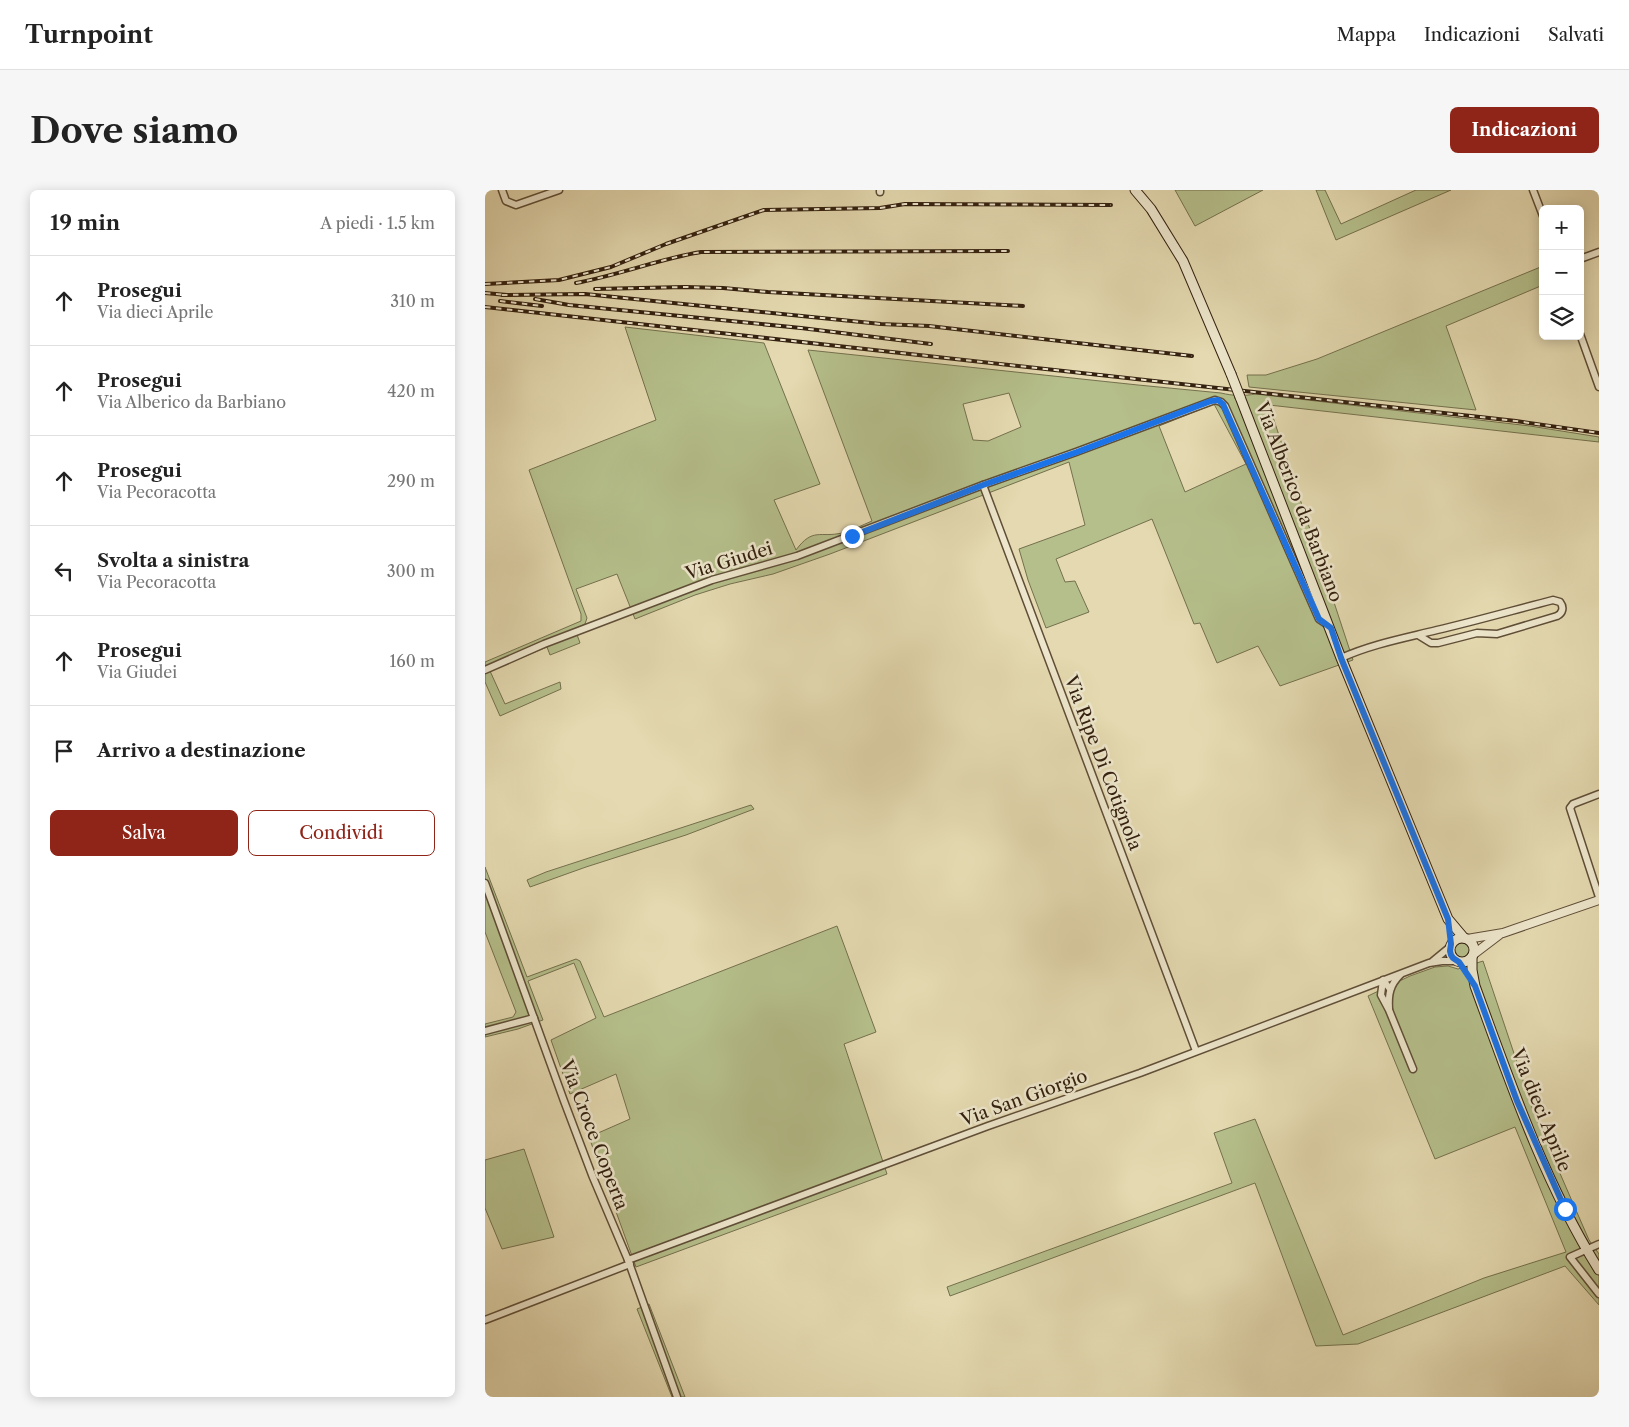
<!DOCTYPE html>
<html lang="it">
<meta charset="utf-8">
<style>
:root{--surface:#fff;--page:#f6f6f6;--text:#222;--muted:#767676;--line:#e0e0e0;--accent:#8f2418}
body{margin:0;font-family:"Libre Caslon Text",serif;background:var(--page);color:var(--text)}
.controls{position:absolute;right:15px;top:15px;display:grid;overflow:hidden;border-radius:8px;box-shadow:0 2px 12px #0003}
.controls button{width:45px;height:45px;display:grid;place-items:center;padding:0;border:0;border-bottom:1px solid var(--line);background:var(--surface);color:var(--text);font:25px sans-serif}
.stop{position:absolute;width:15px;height:15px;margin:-11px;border:4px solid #1a73e8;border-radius:50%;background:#fff}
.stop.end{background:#1a73e8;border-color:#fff;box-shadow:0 1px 5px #0008}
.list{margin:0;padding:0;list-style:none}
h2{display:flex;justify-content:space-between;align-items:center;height:65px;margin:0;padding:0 20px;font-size:21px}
h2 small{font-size:16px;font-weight:400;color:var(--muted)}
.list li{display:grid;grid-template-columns:32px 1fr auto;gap:15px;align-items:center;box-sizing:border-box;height:90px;padding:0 20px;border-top:1px solid var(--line)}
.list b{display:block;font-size:19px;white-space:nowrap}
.list p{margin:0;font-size:16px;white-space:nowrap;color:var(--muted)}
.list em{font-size:16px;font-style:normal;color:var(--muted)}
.actions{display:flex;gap:10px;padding:15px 20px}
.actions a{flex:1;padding:11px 0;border:1px solid var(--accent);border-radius:8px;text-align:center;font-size:18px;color:var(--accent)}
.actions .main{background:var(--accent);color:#fff}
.icon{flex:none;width:28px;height:28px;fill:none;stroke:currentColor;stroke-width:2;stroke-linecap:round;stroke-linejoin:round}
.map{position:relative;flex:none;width:1114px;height:1207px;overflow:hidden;border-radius:8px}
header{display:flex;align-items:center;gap:30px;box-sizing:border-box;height:70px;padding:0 25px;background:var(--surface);border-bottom:1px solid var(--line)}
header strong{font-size:24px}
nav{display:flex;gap:28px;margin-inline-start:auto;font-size:18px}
.intro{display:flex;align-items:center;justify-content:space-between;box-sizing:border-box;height:120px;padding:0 30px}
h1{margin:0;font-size:35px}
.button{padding:12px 22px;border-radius:8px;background:var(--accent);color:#fff;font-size:18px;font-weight:700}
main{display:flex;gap:30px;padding:0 30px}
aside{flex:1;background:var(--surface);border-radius:8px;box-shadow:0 2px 12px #0003}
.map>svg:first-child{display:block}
.green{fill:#b5bf8b;stroke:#74704d;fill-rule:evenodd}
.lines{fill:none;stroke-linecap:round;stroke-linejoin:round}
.minor-casing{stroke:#5f4e37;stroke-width:9}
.tertiary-casing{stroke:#5f4e37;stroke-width:10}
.secondary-casing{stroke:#33200f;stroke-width:11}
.minor{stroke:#ede6cc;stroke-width:6}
.tertiary{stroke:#ede6cc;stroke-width:8}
.secondary{stroke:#ede6cc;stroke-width:9}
.rail-casing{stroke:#33200f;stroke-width:4}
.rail{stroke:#ede6cc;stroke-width:2;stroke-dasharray:5.5;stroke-linecap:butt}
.secondary-bridge-casing{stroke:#33200f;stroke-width:11;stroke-linecap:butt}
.secondary-bridge{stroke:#ede6cc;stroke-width:9}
.route{stroke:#1a73e8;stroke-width:6}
.labels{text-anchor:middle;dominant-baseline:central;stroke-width:5;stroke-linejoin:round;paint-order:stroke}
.street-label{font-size:18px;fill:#33200f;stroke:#ede6cc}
</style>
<header>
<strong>Turnpoint</strong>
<nav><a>Mappa</a><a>Indicazioni</a><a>Salvati</a></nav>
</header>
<div class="intro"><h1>Dove siamo</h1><a class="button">Indicazioni</a></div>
<main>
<aside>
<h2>19 min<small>A piedi · 1.5 km</small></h2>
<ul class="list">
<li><svg class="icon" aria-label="ahead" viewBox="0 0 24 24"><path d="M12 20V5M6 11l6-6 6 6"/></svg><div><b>Prosegui</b><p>Via dieci Aprile</p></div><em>310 m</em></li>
<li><svg class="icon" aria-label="ahead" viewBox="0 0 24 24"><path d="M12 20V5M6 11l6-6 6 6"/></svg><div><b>Prosegui</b><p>Via Alberico da Barbiano</p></div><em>420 m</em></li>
<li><svg class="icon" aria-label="ahead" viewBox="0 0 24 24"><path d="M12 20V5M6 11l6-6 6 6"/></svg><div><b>Prosegui</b><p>Via Pecoracotta</p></div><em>290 m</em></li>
<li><svg class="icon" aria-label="left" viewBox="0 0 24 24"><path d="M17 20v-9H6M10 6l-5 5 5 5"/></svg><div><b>Svolta a sinistra</b><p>Via Pecoracotta</p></div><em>300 m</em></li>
<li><svg class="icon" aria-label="ahead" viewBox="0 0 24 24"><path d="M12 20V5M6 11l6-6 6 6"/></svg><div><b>Prosegui</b><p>Via Giudei</p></div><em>160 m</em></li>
<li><svg class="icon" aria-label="arrive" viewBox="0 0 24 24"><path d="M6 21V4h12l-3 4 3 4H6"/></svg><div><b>Arrivo a destinazione</b></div></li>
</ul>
<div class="actions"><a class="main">Salva</a><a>Condividi</a></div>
</aside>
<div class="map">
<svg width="1114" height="1207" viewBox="0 0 1114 1207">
<rect width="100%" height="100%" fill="#e4d9b0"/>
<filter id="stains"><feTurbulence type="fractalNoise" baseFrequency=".004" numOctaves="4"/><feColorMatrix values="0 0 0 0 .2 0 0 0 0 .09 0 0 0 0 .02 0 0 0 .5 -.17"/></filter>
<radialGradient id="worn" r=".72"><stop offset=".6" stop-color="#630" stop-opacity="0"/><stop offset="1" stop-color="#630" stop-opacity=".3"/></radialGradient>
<!-- green -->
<g class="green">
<polygon points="690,0 778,0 710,36"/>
<polygon points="831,0 840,0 856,34 931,0 966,0 851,50"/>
<polygon points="1058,76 1058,95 961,136 991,220 764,197 762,185 781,185 832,169"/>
<path d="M140,137L279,153L335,294L289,310L311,360C328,337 335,348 357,343C367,341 377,335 387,331L323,160L653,195L736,203C748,206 759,206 771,204L1045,236L1114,247V252L784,215L868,470L795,496L773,456L732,473L715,433L709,434L667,329L571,369L580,392L590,391L604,422L561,438L543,390L534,359L600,335L584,272L345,364L288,384L245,394L210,405L150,429L132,384L91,399L102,428L100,434L90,439L95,453L65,465L62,457L5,481L20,514L75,492L76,499L15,526L0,492V472L96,431V424L44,280L171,230ZM524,203L536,237L503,251L488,250L478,214ZM729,214L761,274L700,302L674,236Z"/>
<polygon points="266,615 269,619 201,645 101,677 45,697 42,690 61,682"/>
<polygon points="0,677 42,787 91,769 95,771 119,827 352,736 391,842 359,854 402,984 151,1077 104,947 145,929 131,884 85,904 66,850 111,828 89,773 43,791 58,830 33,839 0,847 0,834 28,827 31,822 0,742"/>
<circle cx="977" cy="761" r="8"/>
<polygon points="998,771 1050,926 1104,1050 1114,1064 1114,1115 1080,1076 873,1154 831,1156 770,993 465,1106 462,1097 747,993 729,943 770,929 858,1145 999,1088 1081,1062 1030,937 950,969 883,806 925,786 950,777 963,776 973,779"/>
<polygon points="39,959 69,1047 17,1059 0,1018 0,970"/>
<polygon points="164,1114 200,1207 187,1207 152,1119"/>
</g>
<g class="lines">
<!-- minor casing -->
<g class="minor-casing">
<g id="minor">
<polyline points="17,0 21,11 31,15 74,0"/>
<polyline points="395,0 395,2"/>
<polyline points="1048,0 1058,26"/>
<polyline points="1095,69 1114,62"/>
<polyline points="1095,144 1114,197"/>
<polyline points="498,295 711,861"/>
<path d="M856,468C887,454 920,448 952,440C991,431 1029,420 1068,410L1075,412C1079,417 1078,423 1072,426L1012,444L992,443L953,453H946L933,445"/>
<polyline points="0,480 59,454 227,390 312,366 498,295 591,262 730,210 736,212 740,216 834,429 843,435"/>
<polyline points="1114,604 1088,614 1085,618 1114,707"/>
<polyline points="0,693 79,911 107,985 143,1070 192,1207"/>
<polyline points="948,771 965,757"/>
<polyline points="905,799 898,790 896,805 904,820 928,879"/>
<path d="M904,819C903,804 905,795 915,785"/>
<polyline points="0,841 49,828"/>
<polyline points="1114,1054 1085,1067 1114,1104"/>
<polyline points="143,1070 503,936 655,883 944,773 957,771 971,771"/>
<polyline points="0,1130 145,1074"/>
</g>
</g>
<!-- tertiary casing -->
<g class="tertiary-casing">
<g id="tertiary">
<polyline points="982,749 1018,743 1114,710"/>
<polyline points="989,764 1014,745"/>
</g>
</g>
<!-- secondary casing -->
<g class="secondary-casing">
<g id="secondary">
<polyline points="650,0 666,19 698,71 746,184"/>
<polyline points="755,207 856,468 963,729 979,748"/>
<circle cx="977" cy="760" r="12"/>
<path d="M987,767V780L990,796C1025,892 1059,992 1114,1080"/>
</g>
</g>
<!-- minor -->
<use href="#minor" class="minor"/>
<!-- tertiary -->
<use href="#tertiary" class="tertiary"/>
<!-- secondary -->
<use href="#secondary" class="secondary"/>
<!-- rail casing -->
<g class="rail-casing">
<g id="rail">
<path d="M91,93C134,85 174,69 216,62L523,61"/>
<polyline points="0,94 74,90 126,77 181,54 279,20 395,18 420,14 626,15"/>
<polyline points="110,99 200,97 238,98 283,102 538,116"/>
<polyline points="0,103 22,105"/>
<polyline points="17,105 100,104 396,134 444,136 707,166"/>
<polyline points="50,109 84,115 316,138 446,154"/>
<polyline points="15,111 57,116"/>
<polyline points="0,117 1031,231 1114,243"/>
</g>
</g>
<!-- rail -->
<use href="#rail" class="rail"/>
<!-- secondary-bridge casing -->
<g class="secondary-bridge-casing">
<polyline id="secondary-bridge" points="746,184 755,207"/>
</g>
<!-- secondary-bridge -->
<use href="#secondary-bridge" class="secondary-bridge"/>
</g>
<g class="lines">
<!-- route -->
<polyline class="route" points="367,346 498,295 592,262 726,211 733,210 738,214 834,429 846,438 856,468 963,729 966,754 965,761 966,765 968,768 974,772 990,796 1032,911 1080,1019"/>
</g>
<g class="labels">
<!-- street labels -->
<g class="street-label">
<text transform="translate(814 312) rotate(69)">Via Alberico da Barbiano</text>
<text transform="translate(244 371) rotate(-17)">Via Giudei</text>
<text transform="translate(618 573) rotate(69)">Via Ripe Di Cotignola</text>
<text transform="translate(539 908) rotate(-20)">Via San Giorgio</text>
<text transform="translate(1056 920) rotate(68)">Via dieci Aprile</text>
<text transform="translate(109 945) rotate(69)">Via Croce Coperta</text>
</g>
</g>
<rect width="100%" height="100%" filter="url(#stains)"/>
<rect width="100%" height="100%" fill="url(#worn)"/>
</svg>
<div class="controls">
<button>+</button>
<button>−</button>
<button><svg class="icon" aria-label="layers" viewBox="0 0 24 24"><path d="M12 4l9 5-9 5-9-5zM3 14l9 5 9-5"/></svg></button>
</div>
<div class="stop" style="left:1080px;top:1019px"></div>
<div class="stop end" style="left:367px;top:346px"></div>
</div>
</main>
